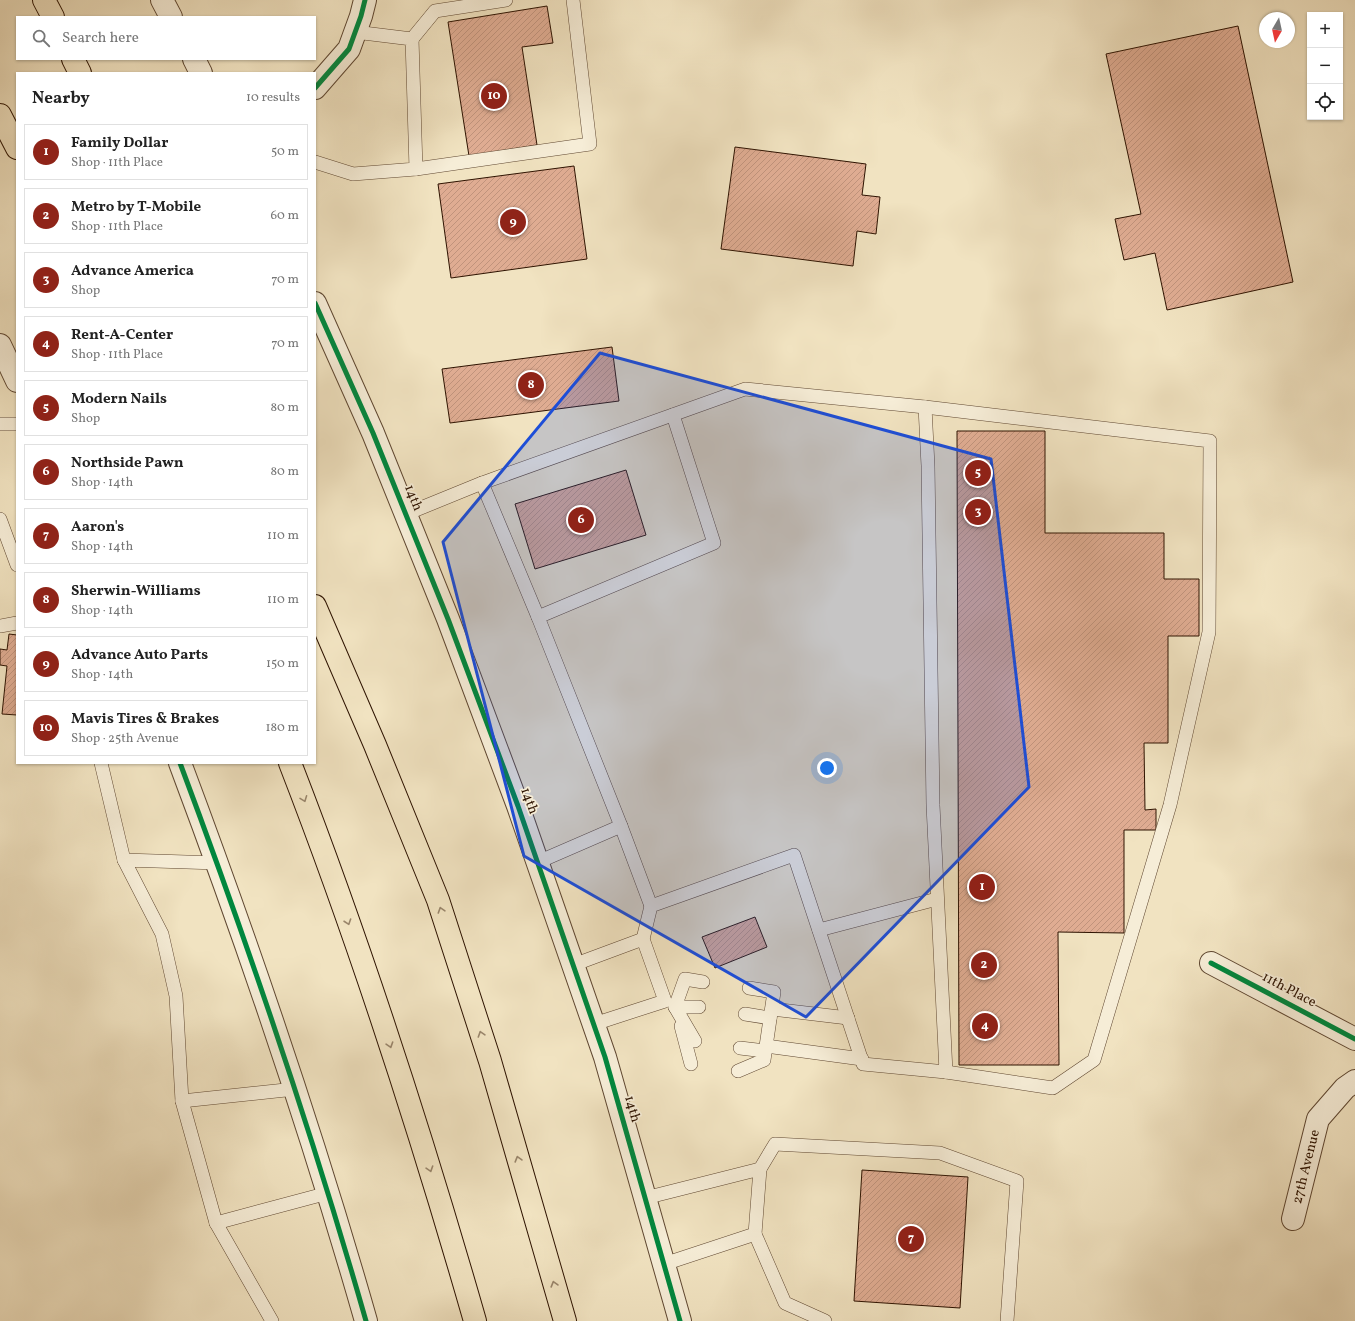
<!DOCTYPE html>
<meta charset="utf-8">
<style>
:root{--surface:#fff;--page:#f2f2f2;--text:#222;--muted:#767676;--line:#e0e0e0;--accent:#8f2418}
body{margin:0;font-family:Vollkorn,serif;background:var(--page);color:var(--text)}
.controls{position:absolute;right:12px;top:12px;display:grid;overflow:hidden;border-radius:0px;box-shadow:0 1px 3px #0004}
.controls button{width:36px;height:36px;display:grid;place-items:center;padding:0;border:0;border-bottom:1px solid var(--line);background:var(--surface);color:var(--text);font:20px sans-serif}
.compass{position:absolute;left:1259px;top:12px;width:36px;height:36px;border-radius:50%;background:var(--surface);box-shadow:0 1px 3px #0004;rotate:189deg}
.you{position:absolute;left:827px;top:768px;width:14px;height:14px;margin:-10px;border:3px solid #fff;border-radius:50%;background:#1a73e8;box-shadow:0 0 0 6px #1a73e833}
.badge{display:grid;place-items:center;width:26px;height:26px;border-radius:50%;background:var(--accent);color:#fff;font-size:13px;font-weight:700}
.pin{position:absolute;translate:-50% -50%;border:2px solid #fff;box-shadow:0 1px 4px #0006}
.list{margin:0;padding:0;list-style:none}
h2{display:flex;justify-content:space-between;align-items:center;height:52px;margin:0;padding:0 16px;font-size:17px}
h2 small{font-size:13px;font-weight:400;color:var(--muted)}
.list li{display:grid;grid-template-columns:26px 1fr auto;gap:12px;align-items:center;box-sizing:border-box;height:56px;margin:0 8px 8px;padding:0 8px;border:1px solid var(--line);border-radius:0px}
.list b{display:block;font-size:15px;white-space:nowrap}
.list p{margin:0;font-size:13px;white-space:nowrap;color:var(--muted)}
.list em{font-size:13px;font-style:normal;color:var(--muted)}
.icon{flex:none;width:22px;height:22px;fill:none;stroke:currentColor;stroke-width:2;stroke-linecap:round;stroke-linejoin:round}
.map{position:relative;flex:none;width:1355px;height:1321px;overflow:hidden}
.search{position:absolute;background:var(--surface);box-shadow:0 1px 3px #0004;left:16px;top:16px;width:300px;height:44px;display:flex;align-items:center;gap:10px;box-sizing:border-box;padding:0 14px;border-radius:0px;color:var(--muted);font-size:15px}
.panel{position:absolute;background:var(--surface);box-shadow:0 1px 3px #0004;left:16px;top:72px;width:300px;height:692px;border-radius:0px}
.map>svg:first-child{display:block}
.building{fill:url(#building-hatch);stroke:#2e1301}
.lines{fill:none;stroke-linecap:round;stroke-linejoin:round}
.service-casing{stroke:#5f4731;stroke-width:14}
.minor-casing{stroke:#5f4731;stroke-width:24}
.tertiary-casing{stroke:#5f4731;stroke-width:24}
.trunk-casing{stroke:#2e1301;stroke-width:24}
.service{stroke:#f6edd7;stroke-width:13}
.minor{stroke:#f6edd7;stroke-width:22}
.tertiary{stroke:#f6edd7;stroke-width:22}
.trunk{stroke:#f1e3c1;stroke-width:22}
.cycleway-casing{stroke:#f6edd7;stroke-width:8}
.cycleway{stroke:#00873e;stroke-width:5}
.oneway{stroke:#99856b}
.marked{fill:#1d4ed8;fill-opacity:0.2;stroke:#1d4ed8;stroke-width:3;stroke-linejoin:round}
.labels{text-anchor:middle;dominant-baseline:central;stroke-width:3.5;stroke-linejoin:round;paint-order:stroke}
.street-label{font-size:14px;fill:#2e1301;stroke:#f6edd7}
</style>
<div class="map">
<svg width="1355" height="1321" viewBox="0 0 1355 1321">
<defs>
<pattern id="building-hatch" width="6" height="6" patternUnits="userSpaceOnUse"><rect width="6" height="6" fill="#dfac92"/><path d="M-1 1l2-2M0 6l6-6M5 7l2-2" fill="none" stroke="#c0937c"/></pattern>
</defs>
<rect width="100%" height="100%" fill="#f1e3c1"/>
<filter id="stains"><feTurbulence type="fractalNoise" baseFrequency=".005" numOctaves="4"/><feColorMatrix values="0 0 0 0 .2 0 0 0 0 .09 0 0 0 0 .02 0 0 0 .5 -.17"/></filter>
<radialGradient id="worn" r=".72"><stop offset=".6" stop-color="#630" stop-opacity="0"/><stop offset="1" stop-color="#630" stop-opacity=".3"/></radialGradient>
<!-- building -->
<g class="building">
<polygon points="547,6 553,43 522,47 537,145 469,156 448,22"/>
<polygon points="1238,26 1293,282 1167,310 1155,253 1124,260 1115,219 1141,214 1106,54"/>
<polygon points="735,147 866,164 862,195 880,197 876,234 857,231 853,266 721,249"/>
<polygon points="574,166 587,259 451,278 438,184"/>
<polygon points="612,347 619,401 450,423 442,369"/>
<polygon points="957,431 1045,431 1045,533 1164,533 1164,579 1199,579 1199,636 1168,636 1168,743 1144,743 1145,810 1156,809 1156,830 1124,830 1124,933 1058,932 1059,1065 959,1065"/>
<polygon points="626,470 646,535 535,569 515,504"/>
<polygon points="9,634 17,635 17,715 2,714 7,666 0,665 0,649 7,650"/>
<polygon points="755,917 767,947 715,968 702,937"/>
<polygon points="862,1170 968,1177 960,1308 854,1301"/>
</g>
<g class="lines">
<!-- service casing -->
<g class="service-casing">
<g id="service">
<polyline points="412,39 435,11 506,0"/>
<polyline points="315,162 353,174 416,169 412,39 355,32"/>
<polyline points="416,169 590,144 573,0"/>
<polyline points="925,407 1210,441 1209,632 1170,805 1094,1060 1053,1088 946,1072"/>
<polyline points="0,424 17,424"/>
<polyline points="482,483 745,389 925,407 928,466 933,805 946,1072 863,1064 794,855 651,906 643,939"/>
<polyline points="406,514 482,483 538,617"/>
<polyline points="0,519 17,565"/>
<polyline points="0,626 17,623"/>
<polyline points="101,763 124,860"/>
<polyline points="538,862 621,826"/>
<polyline points="218,863 124,860 162,934 176,996 182,1101 216,1223 272,1321"/>
<polyline points="651,906 621,826 538,617 714,543 673,415"/>
<polyline points="819,930 937,899"/>
<polyline points="573,965 643,939 665,1001 594,1024"/>
<polyline points="675,1007 699,1007"/>
<polyline points="772,1009 848,1018"/>
<polyline points="745,1014 770,1018"/>
<polyline points="681,1026 691,1064"/>
<polyline points="695,1041 675,1007 685,979 703,982"/>
<polyline points="766,1046 862,1059"/>
<polyline points="740,1048 765,1051"/>
<polyline points="738,1071 764,1060 774,992 749,988"/>
<polyline points="182,1101 295,1089"/>
<polyline points="760,1169 775,1144 940,1153 1017,1181 1007,1321"/>
<polyline points="645,1198 760,1169 755,1234 664,1264"/>
<polyline points="216,1223 328,1193"/>
<polyline points="755,1234 785,1303 825,1321"/>
</g>
</g>
<!-- minor casing -->
<g class="minor-casing">
<g id="minor">
<polyline points="315,88 349,49 361,16 365,0"/>
<polyline points="1211,963 1355,1039"/>
<path id="s1" d="M1293,1219L1318,1119L1345,1088L1355,1081"/>
</g>
</g>
<!-- tertiary casing -->
<g class="tertiary-casing">
<g id="tertiary">
<polyline points="162,0 171,17"/>
<polyline points="194,59 201,73"/>
<polyline points="315,303 373,433 448,619 518,806 605,1057 680,1321"/>
<polyline points="0,345 17,381"/>
<path d="M180,763C249,947 312,1132 366,1321"/>
</g>
</g>
<!-- trunk casing -->
<g class="trunk-casing">
<g id="trunk">
<polyline points="44,0 53,17"/>
<polyline points="73,59 80,73"/>
<polyline points="0,115 17,148"/>
<polyline points="315,606 375,745 438,900 490,1061 565,1321"/>
<path d="M290,763C361,946 421,1133 475,1321"/>
</g>
</g>
<!-- service -->
<use href="#service" class="service"/>
<!-- minor -->
<use href="#minor" class="minor"/>
<!-- tertiary -->
<use href="#tertiary" class="tertiary"/>
<!-- trunk -->
<use href="#trunk" class="trunk"/>
<!-- cycleway casing -->
<g class="cycleway-casing">
<g id="cycleway">
<polyline points="315,88 349,49 361,16 365,0"/>
<polyline points="315,303 373,433 448,619 518,806 605,1057 680,1321"/>
<path d="M180,763C249,947 312,1132 366,1321"/>
<polyline points="1211,963 1355,1039"/>
</g>
</g>
<!-- cycleway -->
<use href="#cycleway" class="cycleway"/>
</g>
<!-- one-way arrows -->
<defs><path id="oneway-chevron" d="M-2-3.5L2.5 0L-2 3.5" fill="none" stroke-width="1.6" stroke-linecap="round" stroke-linejoin="round"/></defs>
<g class="oneway">
<use href="#oneway-chevron" transform="translate(304 799) rotate(69)"/>
<use href="#oneway-chevron" transform="translate(441 910) rotate(-108)"/>
<use href="#oneway-chevron" transform="translate(348 922) rotate(71)"/>
<use href="#oneway-chevron" transform="translate(481 1034) rotate(-108)"/>
<use href="#oneway-chevron" transform="translate(390 1045) rotate(72)"/>
<use href="#oneway-chevron" transform="translate(518 1159) rotate(-106)"/>
<use href="#oneway-chevron" transform="translate(430 1169) rotate(72)"/>
<use href="#oneway-chevron" transform="translate(554 1284) rotate(-106)"/>
</g>
<!-- marked area -->
<path class="marked" d="M600,353L991,459L1029,787L806,1017L524,856L443,542Z"/>
<g class="labels">
<!-- street labels -->
<g class="street-label">
<text transform="translate(413 498) rotate(68)">14th</text>
<text transform="translate(529 801) rotate(70)">14th</text>
<text transform="translate(1289 990) rotate(28)">11th Place</text>
<text transform="translate(632 1109) rotate(74)">14th</text>
<text stroke="none"><textPath href="#s1" startOffset="54">27th Avenue</textPath></text>
</g>
</g>
<rect width="100%" height="100%" filter="url(#stains)"/>
<rect width="100%" height="100%" fill="url(#worn)"/>
</svg>
<div class="controls">
<button>+</button>
<button>−</button>
<button><svg class="icon" aria-label="locate" viewBox="0 0 24 24"><circle cx="12" cy="12" r="6"/><path d="M12 2v4M12 18v4M2 12h4M18 12h4"/></svg></button>
</div>
<svg class="compass" viewBox="-18 -18 36 36"><path d="M0-13l5 13h-10z" fill="#e53935"/><path d="M0 13l5-13h-10z" fill="#767676"/></svg>
<div class="you"></div>
<div class="pin badge" style="left:982px;top:887px">1</div>
<div class="pin badge" style="left:984px;top:965px">2</div>
<div class="pin badge" style="left:978px;top:512px">3</div>
<div class="pin badge" style="left:985px;top:1026px">4</div>
<div class="pin badge" style="left:978px;top:473px">5</div>
<div class="pin badge" style="left:581px;top:520px">6</div>
<div class="pin badge" style="left:911px;top:1239px">7</div>
<div class="pin badge" style="left:531px;top:385px">8</div>
<div class="pin badge" style="left:513px;top:222px">9</div>
<div class="pin badge" style="left:494px;top:96px">10</div>
<div class="search"><svg class="icon" aria-label="search" viewBox="0 0 24 24"><circle cx="10" cy="10" r="6"/><path d="M15 15l6 6"/></svg>Search here</div>
<section class="panel">
<h2>Nearby<small>10 results</small></h2>
<ul class="list">
<li><span class="badge">1</span><div><b>Family Dollar</b><p>Shop · 11th Place</p></div><em>50 m</em></li>
<li><span class="badge">2</span><div><b>Metro by T-Mobile</b><p>Shop · 11th Place</p></div><em>60 m</em></li>
<li><span class="badge">3</span><div><b>Advance America</b><p>Shop</p></div><em>70 m</em></li>
<li><span class="badge">4</span><div><b>Rent-A-Center</b><p>Shop · 11th Place</p></div><em>70 m</em></li>
<li><span class="badge">5</span><div><b>Modern Nails</b><p>Shop</p></div><em>80 m</em></li>
<li><span class="badge">6</span><div><b>Northside Pawn</b><p>Shop · 14th</p></div><em>80 m</em></li>
<li><span class="badge">7</span><div><b>Aaron's</b><p>Shop · 14th</p></div><em>110 m</em></li>
<li><span class="badge">8</span><div><b>Sherwin-Williams</b><p>Shop · 14th</p></div><em>110 m</em></li>
<li><span class="badge">9</span><div><b>Advance Auto Parts</b><p>Shop · 14th</p></div><em>150 m</em></li>
<li><span class="badge">10</span><div><b>Mavis Tires &amp; Brakes</b><p>Shop · 25th Avenue</p></div><em>180 m</em></li>
</ul>
</section>
</div>
